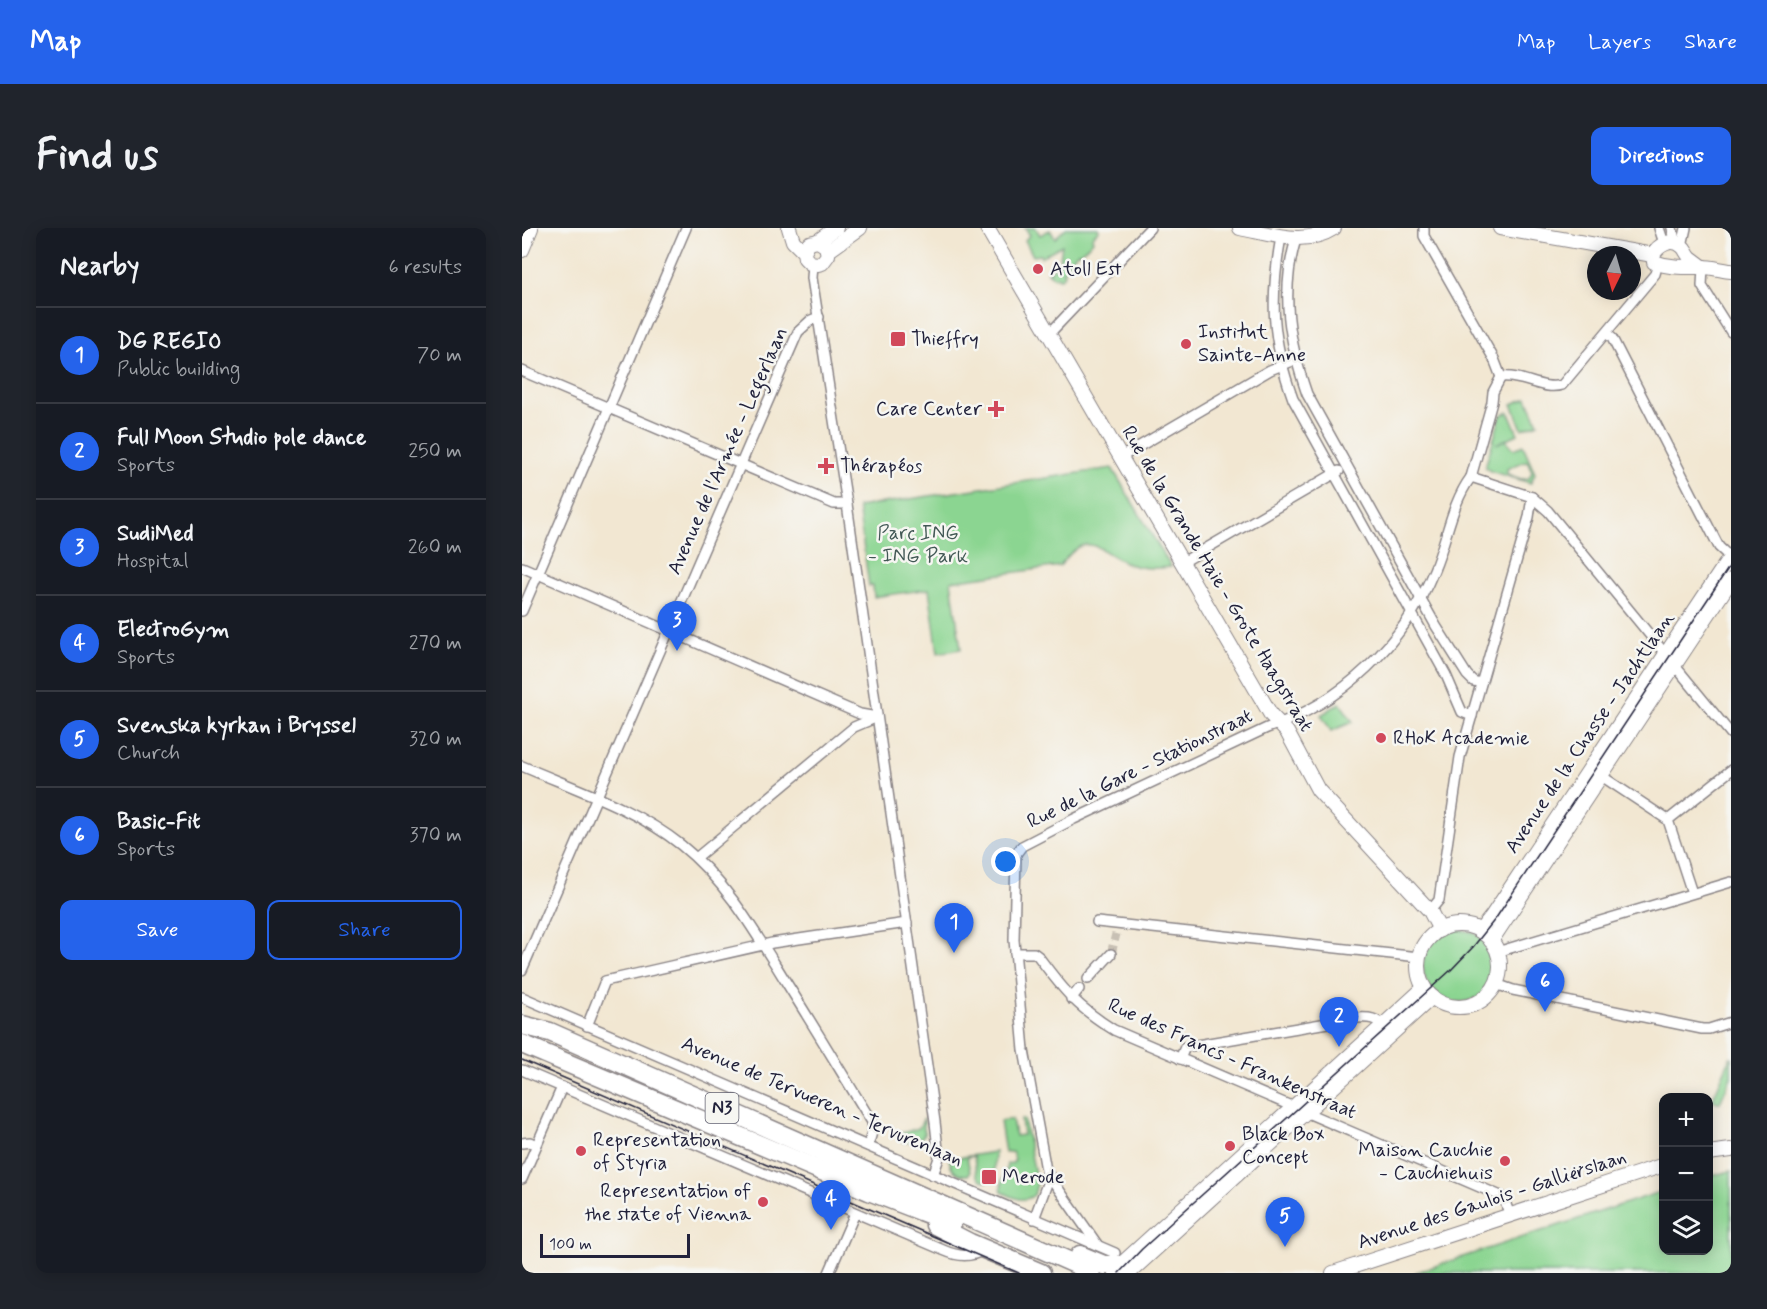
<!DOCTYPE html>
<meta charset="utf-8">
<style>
:root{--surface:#171b24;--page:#20242c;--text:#f1f3f6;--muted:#9ea1a6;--line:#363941;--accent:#2563eb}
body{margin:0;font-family:Mynerve,sans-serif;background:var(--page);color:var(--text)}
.controls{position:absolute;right:18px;bottom:18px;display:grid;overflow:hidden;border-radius:12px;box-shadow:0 3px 15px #0003}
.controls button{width:54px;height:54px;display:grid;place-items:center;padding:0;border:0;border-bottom:2px solid var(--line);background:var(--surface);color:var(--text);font:30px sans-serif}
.compass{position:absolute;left:1065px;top:18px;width:54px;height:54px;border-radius:50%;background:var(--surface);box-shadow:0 3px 15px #0003;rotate:185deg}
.scale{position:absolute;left:18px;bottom:15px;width:150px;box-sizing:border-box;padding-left:6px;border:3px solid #22223b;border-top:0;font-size:16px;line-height:21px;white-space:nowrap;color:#22223b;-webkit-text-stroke:4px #f6f6f2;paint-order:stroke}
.you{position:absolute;left:484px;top:634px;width:21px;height:21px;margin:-15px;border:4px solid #fff;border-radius:50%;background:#1a73e8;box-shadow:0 0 0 9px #1a73e833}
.badge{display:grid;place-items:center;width:39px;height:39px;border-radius:50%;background:var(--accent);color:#fff;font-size:20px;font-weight:700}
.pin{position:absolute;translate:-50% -50px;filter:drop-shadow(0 2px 3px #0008)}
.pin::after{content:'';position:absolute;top:32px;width:21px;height:18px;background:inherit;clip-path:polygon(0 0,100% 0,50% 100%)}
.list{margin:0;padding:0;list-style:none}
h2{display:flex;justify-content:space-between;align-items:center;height:78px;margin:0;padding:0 24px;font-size:26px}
h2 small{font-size:20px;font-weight:400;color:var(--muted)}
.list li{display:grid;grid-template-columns:39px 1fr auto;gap:18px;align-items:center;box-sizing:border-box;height:96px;padding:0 24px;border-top:2px solid var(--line)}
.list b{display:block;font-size:22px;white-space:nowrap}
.list p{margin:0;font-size:20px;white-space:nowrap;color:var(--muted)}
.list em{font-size:20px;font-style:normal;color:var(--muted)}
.actions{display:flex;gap:12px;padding:18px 24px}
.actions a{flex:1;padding:14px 0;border:2px solid var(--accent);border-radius:12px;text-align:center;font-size:21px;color:var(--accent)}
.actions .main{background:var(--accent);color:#fff}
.icon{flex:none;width:33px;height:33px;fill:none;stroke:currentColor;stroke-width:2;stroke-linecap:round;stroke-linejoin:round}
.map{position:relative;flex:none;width:1209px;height:1045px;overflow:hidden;border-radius:12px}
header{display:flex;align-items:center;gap:36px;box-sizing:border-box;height:84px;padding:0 30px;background:var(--accent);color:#fff}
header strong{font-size:28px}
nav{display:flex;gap:33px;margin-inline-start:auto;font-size:21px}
.intro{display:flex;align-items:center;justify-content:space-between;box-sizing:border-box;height:144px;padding:0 36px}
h1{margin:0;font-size:42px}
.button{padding:15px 27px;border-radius:12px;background:var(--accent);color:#fff;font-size:21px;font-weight:700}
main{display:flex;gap:36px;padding:0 36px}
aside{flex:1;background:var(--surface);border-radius:12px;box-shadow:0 3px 15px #0003}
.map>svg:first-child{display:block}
.green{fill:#8bd591;stroke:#567c66;stroke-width:1.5;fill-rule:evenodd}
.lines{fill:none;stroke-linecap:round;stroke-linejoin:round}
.street-tunnel{stroke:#c8c0b4;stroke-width:9;stroke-dasharray:9 4.5;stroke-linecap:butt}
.street-casing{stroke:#8a8486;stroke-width:12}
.secondary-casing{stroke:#8a8486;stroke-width:16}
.highway-casing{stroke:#8a8486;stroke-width:21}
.street{stroke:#fff;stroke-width:9}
.secondary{stroke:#fff;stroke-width:14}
.highway{stroke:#fff;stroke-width:18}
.tram{stroke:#22223b;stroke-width:1.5}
.poi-dot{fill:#d1495b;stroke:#f6f6f2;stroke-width:2}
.labels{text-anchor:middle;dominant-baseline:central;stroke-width:5;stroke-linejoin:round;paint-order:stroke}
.shield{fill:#f6f6f2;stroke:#626272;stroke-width:1.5}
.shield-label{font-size:18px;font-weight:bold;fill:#22223b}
.poi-label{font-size:20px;fill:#22223b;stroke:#f6f6f2;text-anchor:start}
.street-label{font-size:20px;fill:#22223b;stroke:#f6f6f2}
.park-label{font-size:20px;fill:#425855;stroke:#f6f6f2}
</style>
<header>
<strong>Map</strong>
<nav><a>Map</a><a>Layers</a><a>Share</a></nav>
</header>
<div class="intro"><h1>Find us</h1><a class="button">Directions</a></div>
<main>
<aside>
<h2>Nearby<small>6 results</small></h2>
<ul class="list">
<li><span class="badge">1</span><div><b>DG REGIO</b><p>Public building</p></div><em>70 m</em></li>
<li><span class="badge">2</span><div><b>Full Moon Studio pole dance</b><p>Sports</p></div><em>250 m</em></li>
<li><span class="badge">3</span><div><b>SudiMed</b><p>Hospital</p></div><em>260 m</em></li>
<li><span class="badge">4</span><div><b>ElectroGym</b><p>Sports</p></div><em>270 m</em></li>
<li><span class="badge">5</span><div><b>Svenska kyrkan i Bryssel</b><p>Church</p></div><em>320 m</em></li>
<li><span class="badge">6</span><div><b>Basic-Fit</b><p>Sports</p></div><em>370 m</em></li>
</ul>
<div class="actions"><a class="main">Save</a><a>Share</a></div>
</aside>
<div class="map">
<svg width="1209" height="1045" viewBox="0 0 1209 1045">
<rect width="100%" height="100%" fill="#f6f6f2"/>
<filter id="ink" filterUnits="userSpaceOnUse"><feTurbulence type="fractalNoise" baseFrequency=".0167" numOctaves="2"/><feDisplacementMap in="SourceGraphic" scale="12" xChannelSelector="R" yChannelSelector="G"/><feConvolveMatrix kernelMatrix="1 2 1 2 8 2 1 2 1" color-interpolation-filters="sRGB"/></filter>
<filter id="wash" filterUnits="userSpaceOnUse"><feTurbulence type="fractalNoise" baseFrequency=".008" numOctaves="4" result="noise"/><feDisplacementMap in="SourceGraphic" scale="24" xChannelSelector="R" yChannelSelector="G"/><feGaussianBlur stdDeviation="1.35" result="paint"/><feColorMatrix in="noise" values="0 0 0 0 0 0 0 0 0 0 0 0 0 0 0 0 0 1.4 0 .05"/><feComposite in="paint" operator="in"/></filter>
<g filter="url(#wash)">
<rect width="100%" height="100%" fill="#f2e7d2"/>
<!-- green -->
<g class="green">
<polygon points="503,0 514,0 518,7 528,2 533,10 544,0 576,0 577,2 570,9 571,13 558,25 556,24 545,36 547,38 541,43 543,46 538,51 535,48 533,50 526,44 537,37 540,17 519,29 518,27 511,28 503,12 508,7"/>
<polygon points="1005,170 1016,195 1000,201 990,176"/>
<path d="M987,184L996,206L974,216L984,212L992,221L1001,217L1013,245L1009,255L968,243L963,239L979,187ZM1003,233L1006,234L1010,244L1006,251H999L985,246V241Z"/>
<path d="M590,240L649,339C633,341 616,341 602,334C571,318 564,303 538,338L429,353L439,421L416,425L407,361L352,369L351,358H347L336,279Z"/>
<polygon points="818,475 831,494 809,503 799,487"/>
<circle cx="937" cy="738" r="36"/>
<polygon points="1209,828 1209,849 1198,875 1190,872"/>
<polygon points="402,890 402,907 395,914 381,914 374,907 376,903 381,905 397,900"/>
<path d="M490,891L493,908L501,907L499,891H502L515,956L512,967C501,976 491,969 480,964C477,953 484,946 485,936L491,935L493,931L490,924L483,925L478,893Z"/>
<path d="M473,924L472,943L469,947L471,948L465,954C451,952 454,939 452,928L445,929L448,944L446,947C435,948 429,941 427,931Z"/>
<polygon points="1209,943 1209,1045 892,1045 1141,963 1142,1022 1186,1022 1187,948"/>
</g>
</g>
<g filter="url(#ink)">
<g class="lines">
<!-- street-tunnel -->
<polyline class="street-tunnel" points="589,726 594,706"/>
<!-- street casing -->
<g class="street-casing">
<g id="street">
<polyline points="902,0 902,8 972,131 979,149"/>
<polyline points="1137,0 1142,15"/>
<polyline points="1150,0 1154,15"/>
<path d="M759,9C748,71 749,110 771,171L924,447L940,484L950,488"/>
<path d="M774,11C758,65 767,114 785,166L914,398L945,447L951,453L959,455"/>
<polyline points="1160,18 1164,0"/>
<polyline points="291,36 290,50 325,276 413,894 417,930 411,947"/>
<polyline points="1181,39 1180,58 1209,104"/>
<polyline points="1084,105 1090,110 1197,319 1209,330"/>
<polyline points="527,106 628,0"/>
<polyline points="0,143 312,276 325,276"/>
<polyline points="979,149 971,164 970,174 949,249 1010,269 1026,283 1209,506"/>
<path d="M979,149C1000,146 1020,163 1040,157L1133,46L1136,35"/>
<polyline points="599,229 748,142 773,132"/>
<polyline points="661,334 817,243"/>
<polyline points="0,339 338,486 355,489"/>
<polyline points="0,383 164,0"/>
<path d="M0,538C53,561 113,580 159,617C205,654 233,704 264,754C293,800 321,847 350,894L351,901L346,918"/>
<polyline points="1075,545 1146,592 1170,665"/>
<polyline points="1146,592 1209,542"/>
<polyline points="174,630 332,499 353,490"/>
<polyline points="908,683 917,672 938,529 1007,289 1010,269"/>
<polyline points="575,694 897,729"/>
<polyline points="975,724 1209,654"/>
<path d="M493,725H512L516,728C542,763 555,779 592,802L981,969L988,987"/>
<polyline points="0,742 276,104 289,92 297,89"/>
<polyline points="566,751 589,726"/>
<polyline points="974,756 991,762 1180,801 1187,801 1209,794"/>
<polyline points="0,769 593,1025"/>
<polyline points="549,771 557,761"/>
<polyline points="65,798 83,753 250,715 385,695"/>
<path d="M658,831L663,819L835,790C848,789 854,790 864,800"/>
<path d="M0,842L421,1022C437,1029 448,1030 464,1021"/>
<polyline points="0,915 8,914 14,917"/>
<polyline points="526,946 575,1016"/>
<polyline points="0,951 40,859"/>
<path d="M512,991L526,953L502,822L495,744L492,712L494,626L500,618L552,591L745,500C820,475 882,416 912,342C925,312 929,276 949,249"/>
<polyline points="307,1045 333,985"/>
</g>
</g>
<!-- secondary casing -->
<g class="secondary-casing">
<g id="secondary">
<polyline points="267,0 271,13 282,24 283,30 288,35 296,36 300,35 306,27 304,18 296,13 287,15 282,24"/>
<polyline points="465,0 749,487 765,504 796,562 908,683 918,702"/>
<path d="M718,0C750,6 782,19 812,0"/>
<polyline points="978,0 1131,27"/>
<polyline points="296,13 314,0"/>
<polyline points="0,22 9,0"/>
<polyline points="306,23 338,0"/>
<path d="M1131,27L1132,34C1148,40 1164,39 1180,39C1190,39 1200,42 1209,43"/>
<path d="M1131,27C1136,17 1150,9 1160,18C1164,21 1165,27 1169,30C1173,33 1177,36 1181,39"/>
<circle cx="937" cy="738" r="41"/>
<polyline points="958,703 970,688 1209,328"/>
<polyline points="969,713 1209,352"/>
<polyline points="1186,925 1209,922"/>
<polyline points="593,1042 902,760"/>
<polyline points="607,1045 910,769"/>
<polyline points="811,1045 1142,937"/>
</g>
</g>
<!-- highway casing -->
<g class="highway-casing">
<g id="highway">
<polyline points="0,797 28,804 569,1043"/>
<polyline points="0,816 347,963 430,995"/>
<polyline points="413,997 448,1015 519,1045"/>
<polyline points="558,1027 582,1037 599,1037"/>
</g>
</g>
<!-- street -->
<use href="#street" class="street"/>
<!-- secondary -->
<use href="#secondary" class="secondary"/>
<!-- highway -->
<use href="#highway" class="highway"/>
<!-- tram -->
<g class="tram">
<polyline points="0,832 497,1045"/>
<polyline points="597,1045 620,1021 929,742 951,719 974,690 1209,336"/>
</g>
</g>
</g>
<!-- markers -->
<g class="poi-dot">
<circle cx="516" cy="41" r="6"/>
<rect x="368" y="103" width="16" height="16" rx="3"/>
<circle cx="664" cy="116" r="6"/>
<path d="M471 172h6v6h6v6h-6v6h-6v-6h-6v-6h6z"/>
<path d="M301 229h6v6h6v6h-6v6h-6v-6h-6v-6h6z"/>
<circle cx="859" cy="510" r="6"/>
<circle cx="708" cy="918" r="6"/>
<circle cx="59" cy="923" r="6"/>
<circle cx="983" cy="933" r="6"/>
<rect x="459" y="941" width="16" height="16" rx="3"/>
<circle cx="241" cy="974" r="6"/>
</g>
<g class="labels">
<!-- shield labels -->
<rect class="shield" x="183.5" y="865" width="33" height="30" rx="4.5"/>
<g class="shield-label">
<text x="200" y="880">N3</text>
</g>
<!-- poi labels -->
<g class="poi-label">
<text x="528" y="41">Atoll Est</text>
<text x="676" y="104">Institut<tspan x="676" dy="23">Sainte-Anne</tspan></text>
<text x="389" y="111">Thieffry</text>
<text x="460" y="181" text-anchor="end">Care Center</text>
<text x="318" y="238">Thérapéos</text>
<text x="871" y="510">RHoK Academie</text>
<text x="720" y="906">Black Box<tspan x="720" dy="23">Concept</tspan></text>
<text x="71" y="912">Representation<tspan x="71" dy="23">of Styria</tspan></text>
<text x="971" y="922" text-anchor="end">Maison Cauchie<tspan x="971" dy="23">- Cauchiehuis</tspan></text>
<text x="480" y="949">Merode</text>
<text x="229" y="963" text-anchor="end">Representation of<tspan x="229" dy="23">the state of Vienna</tspan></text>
</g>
<!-- street labels -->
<g class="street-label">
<text transform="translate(206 223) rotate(-66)">Avenue de l'Armée - Legerlaan</text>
<text transform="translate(695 351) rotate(59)">Rue de la Grande Haie - Grote Haagstraat</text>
<text transform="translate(1068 505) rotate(-56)">Avenue de la Chasse - Jachtlaan</text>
<text transform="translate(618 541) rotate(-26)">Rue de la Gare - Stationstraat</text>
<text transform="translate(710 831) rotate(24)">Rue des Francs - Frankenstraat</text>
<text transform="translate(300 874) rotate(23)">Avenue de Tervueren - Tervurenlaan</text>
<text transform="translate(970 972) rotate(-18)">Avenue des Gaulois - Galliërslaan</text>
</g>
<!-- park labels -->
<g class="park-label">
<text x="396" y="305">Parc ING<tspan x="396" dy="23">- ING Park</tspan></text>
</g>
</g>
</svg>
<div class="controls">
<button>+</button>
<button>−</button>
<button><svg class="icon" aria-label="layers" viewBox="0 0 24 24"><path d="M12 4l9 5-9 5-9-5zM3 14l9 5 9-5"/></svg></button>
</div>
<svg class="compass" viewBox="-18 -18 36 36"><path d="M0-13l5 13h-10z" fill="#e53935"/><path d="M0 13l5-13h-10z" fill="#9ea1a6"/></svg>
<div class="scale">100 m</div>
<div class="you"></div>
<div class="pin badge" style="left:432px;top:725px">1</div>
<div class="pin badge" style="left:817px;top:819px">2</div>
<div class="pin badge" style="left:155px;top:423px">3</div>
<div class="pin badge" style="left:309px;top:1002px">4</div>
<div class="pin badge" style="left:763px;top:1019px">5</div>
<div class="pin badge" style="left:1023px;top:784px">6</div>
</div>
</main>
